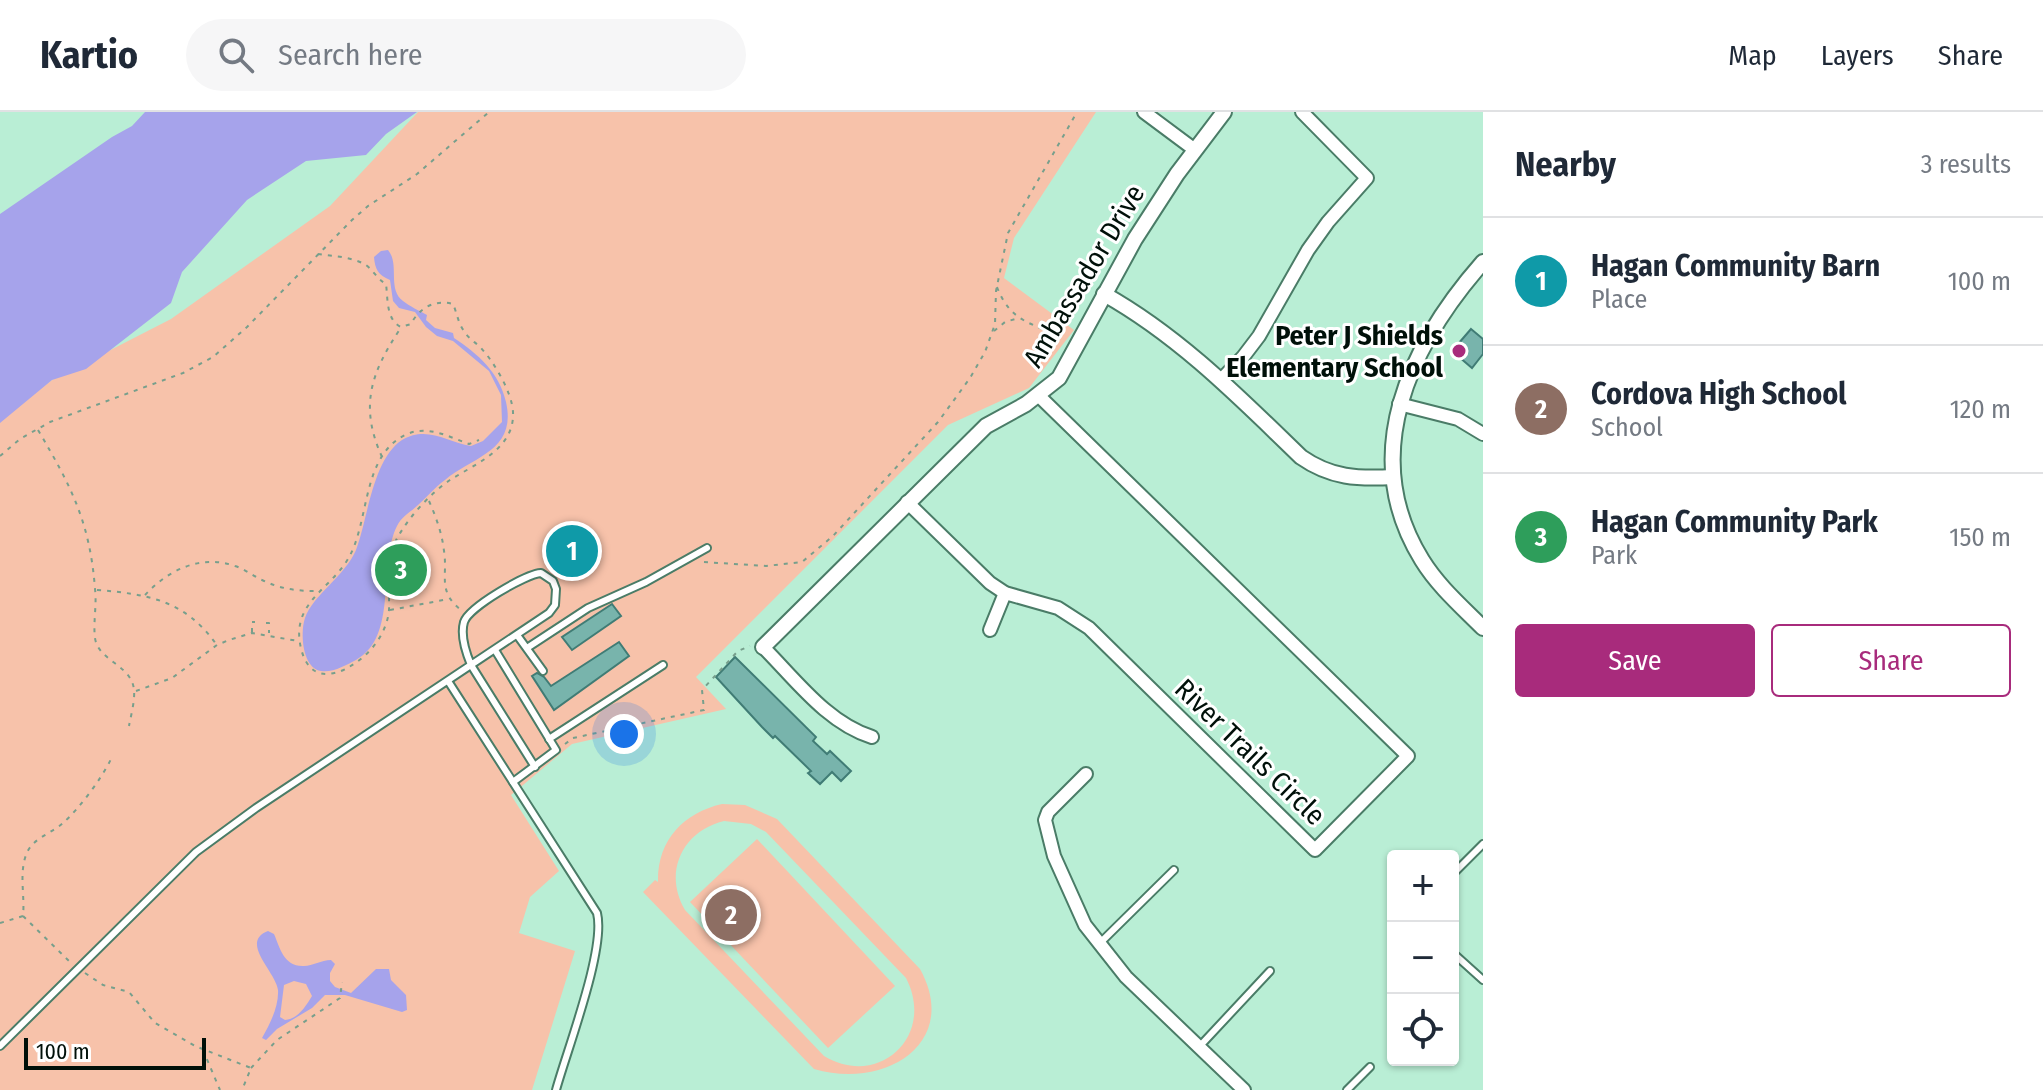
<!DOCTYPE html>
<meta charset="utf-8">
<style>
:root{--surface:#fff;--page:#f6f6f7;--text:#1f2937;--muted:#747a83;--line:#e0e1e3;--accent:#a82b7c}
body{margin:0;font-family:"Fira Sans Condensed",sans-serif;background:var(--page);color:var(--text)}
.controls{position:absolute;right:24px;bottom:24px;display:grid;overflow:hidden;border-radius:8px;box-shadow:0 2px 6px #0004}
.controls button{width:72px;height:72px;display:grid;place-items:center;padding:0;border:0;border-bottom:2px solid var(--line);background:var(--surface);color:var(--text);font:40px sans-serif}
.scale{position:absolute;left:24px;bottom:20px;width:182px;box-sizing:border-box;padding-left:8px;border:4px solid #001009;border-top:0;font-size:22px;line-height:28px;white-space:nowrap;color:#001009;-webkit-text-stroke:6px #fff;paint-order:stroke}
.you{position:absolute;left:624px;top:622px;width:28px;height:28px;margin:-20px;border:6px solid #fff;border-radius:50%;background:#1a73e8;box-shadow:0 0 0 12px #1a73e833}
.badge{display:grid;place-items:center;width:52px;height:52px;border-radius:50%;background:var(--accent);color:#fff;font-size:26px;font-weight:700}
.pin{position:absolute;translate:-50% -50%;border:4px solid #fff;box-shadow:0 2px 8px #0006}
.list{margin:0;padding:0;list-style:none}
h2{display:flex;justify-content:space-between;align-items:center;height:104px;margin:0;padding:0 32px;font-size:34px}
h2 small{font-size:26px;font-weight:400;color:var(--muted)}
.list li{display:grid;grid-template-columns:52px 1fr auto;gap:24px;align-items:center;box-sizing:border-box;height:128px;padding:0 32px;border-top:2px solid var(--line)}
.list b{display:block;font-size:30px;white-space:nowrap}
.list p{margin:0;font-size:26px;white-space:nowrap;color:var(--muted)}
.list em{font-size:26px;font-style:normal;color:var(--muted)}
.actions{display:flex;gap:16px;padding:24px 32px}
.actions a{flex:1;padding:18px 0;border:2px solid var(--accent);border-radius:8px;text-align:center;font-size:28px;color:var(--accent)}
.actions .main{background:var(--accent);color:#fff}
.icon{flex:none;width:44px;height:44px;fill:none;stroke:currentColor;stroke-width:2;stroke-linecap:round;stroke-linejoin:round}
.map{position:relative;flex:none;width:1483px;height:978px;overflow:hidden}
header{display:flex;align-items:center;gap:48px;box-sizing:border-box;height:112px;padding:0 40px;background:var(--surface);border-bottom:2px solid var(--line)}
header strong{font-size:38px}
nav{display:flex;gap:44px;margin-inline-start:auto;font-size:28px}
.search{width:560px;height:72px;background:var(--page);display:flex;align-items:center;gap:20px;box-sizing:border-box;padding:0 28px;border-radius:44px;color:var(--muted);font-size:30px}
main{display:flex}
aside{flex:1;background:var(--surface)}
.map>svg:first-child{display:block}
.green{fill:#f7c2aa;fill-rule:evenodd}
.water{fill:#a6a3eb;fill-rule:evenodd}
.building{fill:#78b4ac;stroke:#407c75;stroke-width:2}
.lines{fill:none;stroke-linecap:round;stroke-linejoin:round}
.service-casing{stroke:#4a7c67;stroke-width:10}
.minor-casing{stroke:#4a7c67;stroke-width:16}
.tertiary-casing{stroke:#4a7c67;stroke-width:18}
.path{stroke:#779f8c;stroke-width:2;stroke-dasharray:4 6;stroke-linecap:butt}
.service{stroke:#fff;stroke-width:6}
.minor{stroke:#fff;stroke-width:12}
.tertiary{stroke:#fff;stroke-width:14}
.poi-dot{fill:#a82b7c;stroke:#fff;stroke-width:3}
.labels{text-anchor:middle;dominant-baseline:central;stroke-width:6;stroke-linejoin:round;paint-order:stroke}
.street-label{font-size:28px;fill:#001009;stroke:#fff}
.poi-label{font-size:28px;font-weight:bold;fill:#001009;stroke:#fff;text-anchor:end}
</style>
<header>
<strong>Kartio</strong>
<div class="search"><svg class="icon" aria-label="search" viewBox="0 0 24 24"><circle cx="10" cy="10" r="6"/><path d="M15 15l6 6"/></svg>Search here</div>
<nav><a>Map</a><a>Layers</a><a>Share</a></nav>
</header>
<main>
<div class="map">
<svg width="1483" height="978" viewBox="0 0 1483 978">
<rect width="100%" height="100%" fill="#b9eed5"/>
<!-- green -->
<g class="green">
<polygon points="418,0 1096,0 1014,126 1004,166 1074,218 1029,276 948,313 696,565 726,597 572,632 511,683 559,759 530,785 519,821 575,839 532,978 0,978 0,307 52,268 171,207 330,94"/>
<path d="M722,692L745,693L777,707L920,857C961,931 885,978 814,957L643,780L655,768L658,770C657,729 683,701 722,692ZM724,709L751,712L766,720L906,866C936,924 879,977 824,944L685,798C663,761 682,719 724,709Z"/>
<polygon points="757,727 895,874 828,936 690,790"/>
</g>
<!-- water -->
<g class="water">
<polygon points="145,0 417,0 386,22 366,43 306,49 247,88 182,160 171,191 86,257 52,268 0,311 0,102 112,25 132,14"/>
<path d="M388,138C400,152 387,177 403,189C409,194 420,199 427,203L426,208L435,216L453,221L454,226C478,242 499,260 506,290C517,339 474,344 445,368C435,375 427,385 418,393C411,400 402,404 397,414C377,454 399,524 356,548C346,553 333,561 321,559C302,556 300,520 305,506C313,483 345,464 356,438C368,407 372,348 402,328C427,313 447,330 471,334L483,329L502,310L501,283L489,259L453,229L437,224L426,215L415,200L399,196L393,189L390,168C378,163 375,157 374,145L381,139Z"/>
<path d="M268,819L274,822C280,836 284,855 304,854C313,854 321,848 331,848L335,852L330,861V869L335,875L351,881L376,857H389L391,868L406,883L407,898L402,900L345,883H325L312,896L277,917L266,928L262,926C270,912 279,894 278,878C276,860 239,830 268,819ZM294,869L306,872L312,884C306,894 298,907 285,908L280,905L284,873Z"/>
</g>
<!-- building -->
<g class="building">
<polygon points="1471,217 1483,227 1483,242 1472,256 1452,239"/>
<polygon points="576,425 586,445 569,454 559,433"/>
<polygon points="612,492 621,504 572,538 562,525"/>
<polygon points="619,530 629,544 554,598 532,564 537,561 544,565 551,574"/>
<polygon points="735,545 816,625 813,629 827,642 830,639 851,659 841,669 832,660 820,672 808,661 811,659 775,624 773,626 762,615 716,565"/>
</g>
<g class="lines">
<!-- service casing -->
<g class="service-casing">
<g id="service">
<polyline points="517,523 543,559"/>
<polyline points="527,536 588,496 646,470 707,436"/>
<polyline points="495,538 556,638 513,670"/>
<path d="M448,569L597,801C606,837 567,938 556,978"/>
<polyline points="549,627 663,553"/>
<polyline points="1453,762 1483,732"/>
<polyline points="1100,831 1174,758"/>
<polyline points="1453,841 1483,868"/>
<path d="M0,934L196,740L256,696L549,501L555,493L556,477L553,469L541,461C526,462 469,495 464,510C460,524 466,541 471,553L535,655"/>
<polyline points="1199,935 1270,859"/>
<polyline points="1347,978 1370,955"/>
</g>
</g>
<!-- minor casing -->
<g class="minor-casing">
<g id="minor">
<polyline points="1144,0 1195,38"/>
<polyline points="1221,268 1243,245 1259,224 1308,138 1328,110 1367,66 1302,0"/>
<polyline points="1399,292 1458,307 1483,322"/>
<polyline points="907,390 990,471 1005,481 1058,496 1089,516 1315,738 1408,644 1038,283"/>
<polyline points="990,518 1005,481"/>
<path d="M763,535C795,567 827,611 872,625"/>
<polyline points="1086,662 1048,700 1045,708 1054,744 1085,813 1126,865 1244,978"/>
</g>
</g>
<!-- tertiary casing -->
<g class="tertiary-casing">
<g id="tertiary">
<path d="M1483,150C1410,233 1357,343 1422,448C1438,474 1461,494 1483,516"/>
<path d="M1104,182C1179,224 1239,285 1301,345C1331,366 1358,367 1393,365"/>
<polyline points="763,535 986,314 1026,292 1059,266 1135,127 1177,62 1224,0"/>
</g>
</g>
<!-- path -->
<g class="path">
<path d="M318,142C333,144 353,145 366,153C374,159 377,167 386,172C388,187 386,208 401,215L411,212C419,196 435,187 453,192C457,201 458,211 464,219C468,226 475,230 481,236C494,250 512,280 513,300C515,337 475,352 450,368C428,383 402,412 392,437C385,457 390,478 389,498C387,522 369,544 349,555C340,561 324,565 315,559C308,555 304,547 302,540C288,492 329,479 348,447C370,410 361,345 405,323C427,312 449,325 469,332L479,328"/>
<path d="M997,175C1011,211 1032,211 1065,226"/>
<polyline points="994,219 1005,210 1019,206"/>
<path d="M38,318C71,374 90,410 95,477C97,493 93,510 95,526C98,549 132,553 134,578C135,589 131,603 129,614"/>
<polyline points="0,344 20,327 50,310 183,261 213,245 247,215 352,108 368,94 417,62 489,0"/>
<path d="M382,345C359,294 371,261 400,217"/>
<path d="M429,389C436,405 442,421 444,439C448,464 437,479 461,498"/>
<polyline points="704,450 766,454 802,450 833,424 938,310 970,266 985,240 995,212 996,179 1008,121 1077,0"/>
<path d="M97,478C147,482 185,488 216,532"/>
<path d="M145,483C168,458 201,442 235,454C245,457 253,464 262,468C280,477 297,479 316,479"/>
<polyline points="390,498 449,487"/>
<polyline points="266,511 269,511 269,521"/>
<polyline points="252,520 252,510 255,510"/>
<polyline points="136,579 172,566 217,533 229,528 252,521 298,529"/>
<polyline points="565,632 573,626 704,598 702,578 738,539 750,534"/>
<polyline points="23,804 70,850"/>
<path d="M0,811L23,804C25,784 19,762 26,743C32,726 51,722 63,711C79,697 102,666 111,647"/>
<polyline points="85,861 103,873 129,880 155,911 195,934 251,956 242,978"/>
<polyline points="203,938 220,978"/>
<polyline points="251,956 277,928 340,886 342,870"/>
</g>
<!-- service -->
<use href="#service" class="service"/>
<!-- minor -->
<use href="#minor" class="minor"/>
<!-- tertiary -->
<use href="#tertiary" class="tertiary"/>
</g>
<!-- markers -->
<circle class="poi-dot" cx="1459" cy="239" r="8"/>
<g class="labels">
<!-- street labels -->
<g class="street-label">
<text transform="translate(1084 164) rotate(-59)">Ambassador Drive</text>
<text transform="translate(1250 640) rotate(44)">River Trails Circle</text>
</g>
<!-- poi labels -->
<g class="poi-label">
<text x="1443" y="223">Peter J Shields<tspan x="1443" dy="32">Elementary School</tspan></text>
</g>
</g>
</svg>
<div class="controls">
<button>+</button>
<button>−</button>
<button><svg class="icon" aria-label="locate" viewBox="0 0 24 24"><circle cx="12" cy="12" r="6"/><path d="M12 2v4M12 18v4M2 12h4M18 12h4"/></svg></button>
</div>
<div class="scale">100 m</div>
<div class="you"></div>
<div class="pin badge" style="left:572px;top:439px;background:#0f9aa8">1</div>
<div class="pin badge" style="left:731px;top:803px;background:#8d6e63">2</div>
<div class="pin badge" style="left:401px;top:458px;background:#2e9e5b">3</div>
</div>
<aside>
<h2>Nearby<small>3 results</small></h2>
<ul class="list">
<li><span class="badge" style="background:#0f9aa8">1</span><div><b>Hagan Community Barn</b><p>Place</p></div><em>100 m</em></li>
<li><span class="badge" style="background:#8d6e63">2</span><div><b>Cordova High School</b><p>School</p></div><em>120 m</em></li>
<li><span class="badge" style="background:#2e9e5b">3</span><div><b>Hagan Community Park</b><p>Park</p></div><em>150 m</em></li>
</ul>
<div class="actions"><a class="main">Save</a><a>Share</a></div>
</aside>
</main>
